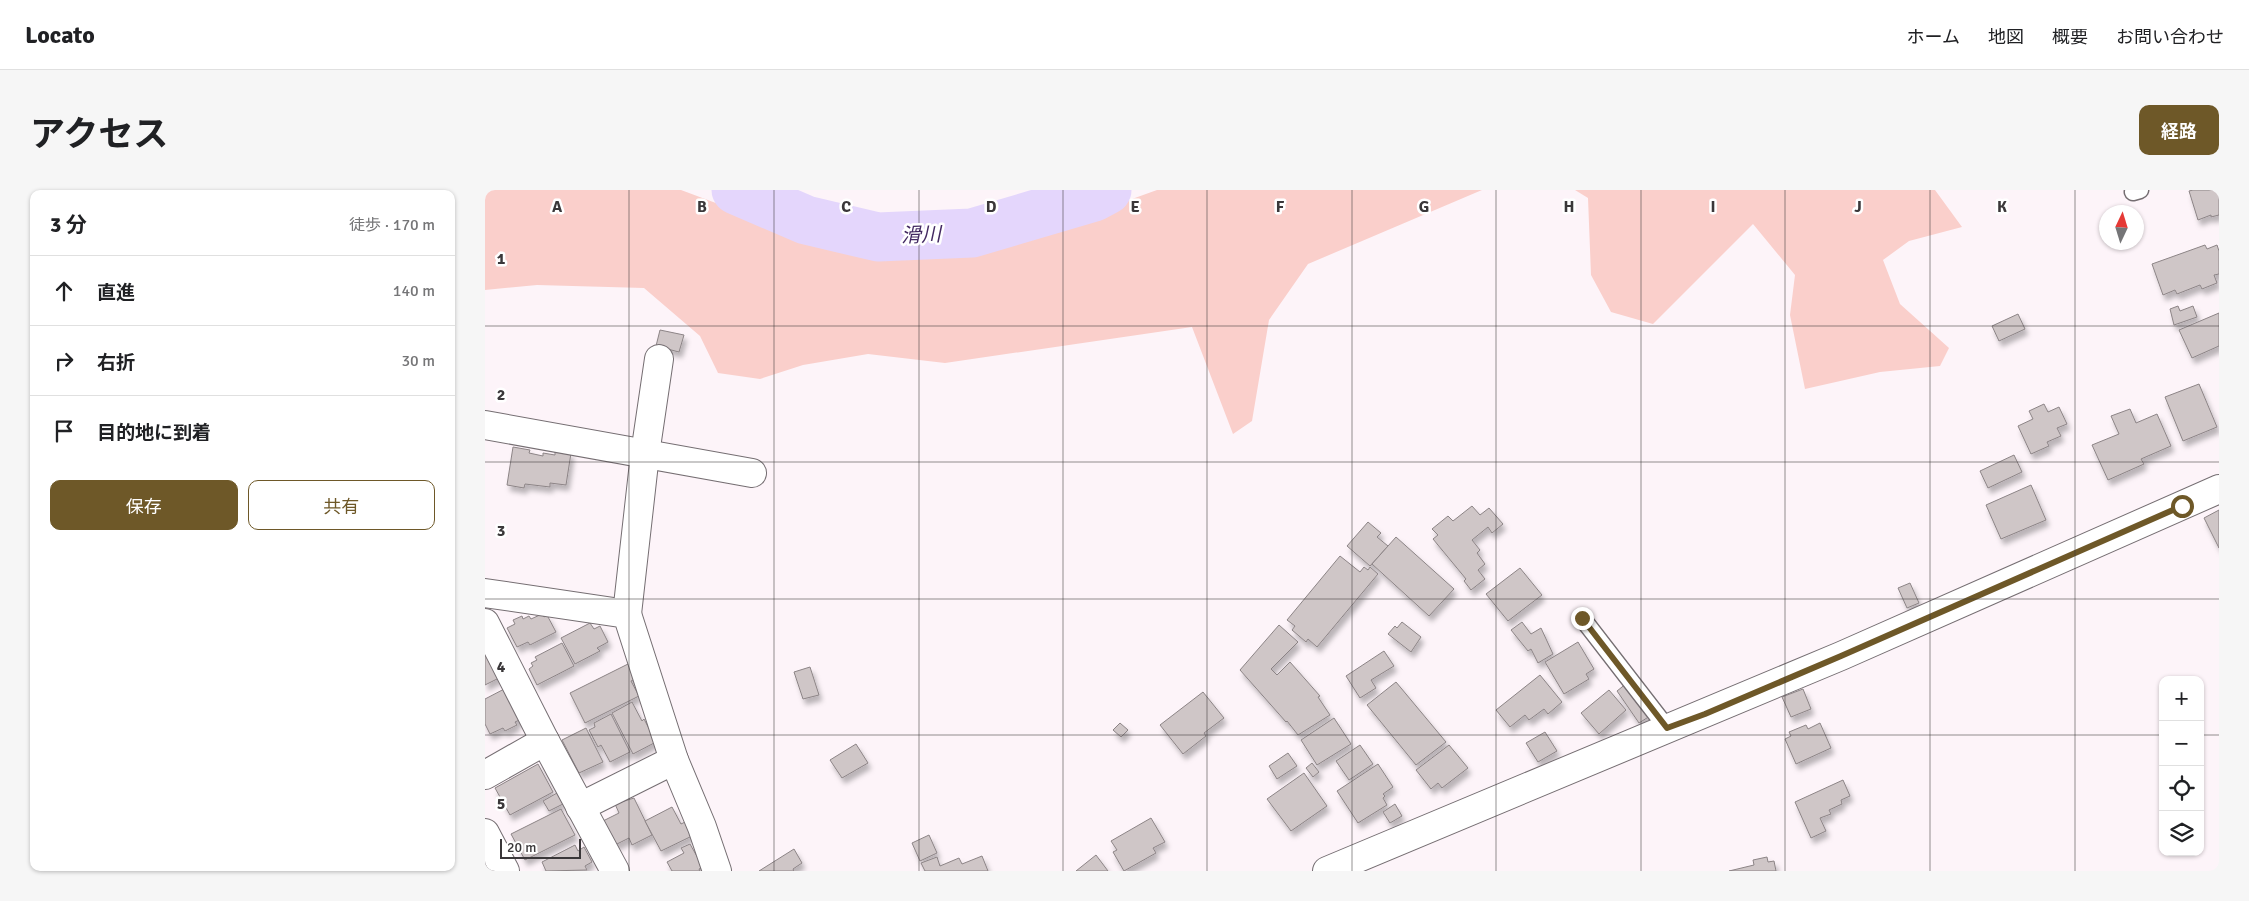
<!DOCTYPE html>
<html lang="ja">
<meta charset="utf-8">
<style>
:root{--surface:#fff;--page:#f6f6f6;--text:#202124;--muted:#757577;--line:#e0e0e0;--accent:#6e5828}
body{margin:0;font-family:Signika,"Noto Sans JP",sans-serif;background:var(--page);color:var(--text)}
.controls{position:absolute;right:15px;bottom:15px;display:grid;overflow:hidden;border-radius:10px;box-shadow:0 1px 4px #0004}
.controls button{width:45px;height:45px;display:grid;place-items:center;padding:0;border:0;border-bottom:1px solid var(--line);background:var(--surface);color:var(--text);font:25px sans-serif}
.compass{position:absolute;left:1614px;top:15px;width:45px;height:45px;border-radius:50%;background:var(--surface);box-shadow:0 1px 4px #0004;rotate:4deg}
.scale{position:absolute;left:15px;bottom:12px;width:81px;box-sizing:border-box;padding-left:5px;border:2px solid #3a3739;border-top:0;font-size:14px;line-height:18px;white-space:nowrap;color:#3a3739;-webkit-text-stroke:4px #fff;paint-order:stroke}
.stop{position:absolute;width:15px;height:15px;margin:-11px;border:4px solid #6e5828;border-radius:50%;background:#fff}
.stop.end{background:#6e5828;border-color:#fff;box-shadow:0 1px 5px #0008}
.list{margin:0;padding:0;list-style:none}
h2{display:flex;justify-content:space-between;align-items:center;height:65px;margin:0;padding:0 20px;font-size:21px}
h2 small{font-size:16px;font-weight:400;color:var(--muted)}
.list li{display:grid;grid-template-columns:32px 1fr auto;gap:15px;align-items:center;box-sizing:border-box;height:70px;padding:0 20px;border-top:1px solid var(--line)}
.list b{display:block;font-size:19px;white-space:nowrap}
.list em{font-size:16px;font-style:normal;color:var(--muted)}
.actions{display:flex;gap:10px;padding:15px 20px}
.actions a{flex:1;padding:11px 0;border:1px solid var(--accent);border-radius:10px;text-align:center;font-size:18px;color:var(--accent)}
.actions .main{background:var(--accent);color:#fff}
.icon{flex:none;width:28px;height:28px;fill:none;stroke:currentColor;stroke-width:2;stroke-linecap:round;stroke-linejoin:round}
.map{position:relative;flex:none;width:1734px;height:681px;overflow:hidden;border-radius:10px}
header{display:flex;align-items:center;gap:30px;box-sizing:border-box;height:70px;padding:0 25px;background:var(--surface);border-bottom:1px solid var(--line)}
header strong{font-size:24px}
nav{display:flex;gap:28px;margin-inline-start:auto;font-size:18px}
.intro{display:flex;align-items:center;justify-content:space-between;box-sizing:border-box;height:120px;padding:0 30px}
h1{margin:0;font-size:35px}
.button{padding:12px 22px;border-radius:10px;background:var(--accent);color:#fff;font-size:18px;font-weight:700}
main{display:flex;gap:30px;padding:0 30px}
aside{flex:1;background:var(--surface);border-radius:10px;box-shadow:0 1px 4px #0004}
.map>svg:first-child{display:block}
.green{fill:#facfcb}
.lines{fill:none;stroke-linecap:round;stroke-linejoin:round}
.river{stroke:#e4d6fc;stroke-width:49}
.building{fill:#cfc6c7;stroke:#8c8486;filter:url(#shadow)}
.lane-casing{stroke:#756e72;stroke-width:19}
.street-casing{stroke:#756e72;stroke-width:30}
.secondary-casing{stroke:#756e72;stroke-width:30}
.lane{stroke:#fff;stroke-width:16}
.street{stroke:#fff;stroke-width:28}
.secondary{stroke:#fff;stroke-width:28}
.route{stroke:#6e5828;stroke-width:6}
.grid{fill:none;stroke:#3a3739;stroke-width:1;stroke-opacity:0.55}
.labels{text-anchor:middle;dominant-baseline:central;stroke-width:5;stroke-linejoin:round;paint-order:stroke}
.water-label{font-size:20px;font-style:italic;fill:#432962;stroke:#fff}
.grid-label{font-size:16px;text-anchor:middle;font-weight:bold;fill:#3a3739;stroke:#fff;stroke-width:5;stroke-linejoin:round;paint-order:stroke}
</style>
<header>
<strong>Locato</strong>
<nav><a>ホーム</a><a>地図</a><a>概要</a><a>お問い合わせ</a></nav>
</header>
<div class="intro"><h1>アクセス</h1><a class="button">経路</a></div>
<main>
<aside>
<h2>3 分<small>徒歩 · 170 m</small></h2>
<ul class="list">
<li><svg class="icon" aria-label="ahead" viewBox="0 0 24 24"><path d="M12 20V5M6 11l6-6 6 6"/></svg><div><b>直進</b></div><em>140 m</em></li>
<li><svg class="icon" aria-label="right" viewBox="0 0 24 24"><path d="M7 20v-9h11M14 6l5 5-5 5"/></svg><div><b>右折</b></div><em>30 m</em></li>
<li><svg class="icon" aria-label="arrive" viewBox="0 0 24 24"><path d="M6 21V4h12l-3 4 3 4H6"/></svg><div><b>目的地に到着</b></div></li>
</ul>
<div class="actions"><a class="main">保存</a><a>共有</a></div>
</aside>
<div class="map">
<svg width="1734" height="681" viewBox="0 0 1734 681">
<defs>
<filter id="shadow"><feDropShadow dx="3" dy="5.5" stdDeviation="2.5" flood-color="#0004"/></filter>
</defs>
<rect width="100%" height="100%" fill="#fdf4f9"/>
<!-- green -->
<g class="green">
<polygon points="0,0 196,0 368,64 530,51 672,0 997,0 823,74 784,130 767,231 748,244 707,137 460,173 383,164 318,175 275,189 233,183 215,146 159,98 52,95 0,100"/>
<polygon points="1090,0 1450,0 1477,37 1424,51 1398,70 1415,114 1464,158 1455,176 1395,182 1320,199 1305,125 1310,85 1268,34 1168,134 1126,122 1106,85 1103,8"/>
</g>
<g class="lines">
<!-- river -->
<polyline class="river" points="251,0 321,30 393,47 487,43 609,7 622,0"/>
</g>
<!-- building -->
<g class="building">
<polygon points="1708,0 1734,0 1734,25 1726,27 1726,25 1713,30 1704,1"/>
<polygon points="1720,55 1722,59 1732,55 1734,61 1734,84 1729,85 1732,93 1717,99 1715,95 1692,104 1690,100 1678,105 1667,74"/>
<polygon points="1693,116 1695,121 1708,116 1712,127 1689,135 1685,119"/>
<polygon points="1734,123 1734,156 1707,168 1694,140"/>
<polygon points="1533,124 1540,139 1514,151 1507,136"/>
<polygon points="175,140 199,145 194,162 171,156"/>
<polygon points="1714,194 1732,237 1698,251 1680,207"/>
<polygon points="1559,214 1563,222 1574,217 1582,234 1572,238 1576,246 1562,252 1564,256 1546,264 1533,236 1548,229 1544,221"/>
<polygon points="1645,219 1651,233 1672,224 1686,256 1656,269 1659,274 1623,290 1607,255 1634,244 1626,226"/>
<polygon points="28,257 45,260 44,263 58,266 58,263 70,265 70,260 86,263 81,295 65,293 65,297 40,294 39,298 22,295"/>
<polygon points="1529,265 1537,282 1503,298 1495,281"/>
<polygon points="1546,295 1561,330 1516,349 1501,315"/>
<polygon points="987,316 995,325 1004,318 1018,334 1007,343 1003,337 987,350 995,360 992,363 1000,374 993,380 1000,389 986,400 979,391 981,389 948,349 953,345 947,339 963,326 968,331"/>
<polygon points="1734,320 1734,358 1719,328"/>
<polygon points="883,332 896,343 892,347 903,356 885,376 862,356"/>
<polygon points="911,347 969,399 944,426 887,374"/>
<polygon points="855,366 875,382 879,377 883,380 885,377 893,384 832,457 823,449 821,452 807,440 810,436 802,430"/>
<polygon points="1035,378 1057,405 1023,431 1001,404"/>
<polygon points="1425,393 1434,413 1422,418 1413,398"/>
<polygon points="57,424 59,427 62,425 71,442 45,455 43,452 32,457 22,438 30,434 28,430 37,426 38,429 44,426 46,429"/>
<polygon points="917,432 936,447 926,462 903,444 910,436 912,438"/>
<polygon points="1037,432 1046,444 1056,438 1068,464 1053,473 1046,459 1043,461 1026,440"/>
<polygon points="105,433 109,439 115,436 123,452 112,458 115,461 90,474 76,448"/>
<polygon points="794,435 813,452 786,479 792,485 805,472 835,506 833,507 845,525 813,545 802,531 801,532 755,480"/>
<polygon points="1093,452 1109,479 1101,484 1104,489 1079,504 1060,472"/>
<polygon points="77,453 89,476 52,495 44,479 48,476 46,473 52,470 50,467"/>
<polygon points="899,461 909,476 886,490 891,498 875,508 861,486"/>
<polygon points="6,462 18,486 0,495 0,465"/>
<polygon points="143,474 150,489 146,491 154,506 100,533 85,503"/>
<polygon points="325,477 334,505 318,509 309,482"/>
<polygon points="1055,485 1077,512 1063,524 1059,519 1044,530 1040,525 1025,537 1011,520"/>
<polygon points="911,492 961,552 931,575 882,515"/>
<polygon points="1142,493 1165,526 1154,533 1132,501"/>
<polygon points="25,496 41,527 30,532 32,535 20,541 18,538 5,544 0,534 0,509"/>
<polygon points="1318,499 1326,519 1306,527 1297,507"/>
<polygon points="1124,500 1141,520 1114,544 1096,523"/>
<polygon points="718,502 739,528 719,543 721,546 698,564 675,535"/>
<polygon points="147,512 157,531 159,529 171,552 148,564 127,523"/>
<polygon points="126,524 145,562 125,572 116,555 113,557 104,540 110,537 109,533"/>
<polygon points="849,528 866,554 832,575 816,550"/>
<polygon points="635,533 643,540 636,547 628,540"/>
<polygon points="1335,533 1346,558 1311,574 1300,549 1306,546 1304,542 1321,535 1323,539"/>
<polygon points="101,538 118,572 94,583 77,550"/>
<polygon points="1060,542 1072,561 1053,572 1041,553"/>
<polygon points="371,554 383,573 357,588 345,570"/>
<polygon points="875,555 888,574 864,590 851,571"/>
<polygon points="964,555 983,578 957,598 953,593 946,599 931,580"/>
<polygon points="803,563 812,576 792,589 784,576"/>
<polygon points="827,573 834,582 828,587 821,578"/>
<polygon points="53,574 68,602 25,625 10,598"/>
<polygon points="893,574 908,597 898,604 900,606 898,608 902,615 873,633 852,601"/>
<polygon points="819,583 842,616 806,641 782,609"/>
<polygon points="1358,590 1365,606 1356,610 1357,614 1344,620 1346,624 1335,628 1341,641 1326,648 1310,612"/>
<polygon points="72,603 78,614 64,621 58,611"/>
<polygon points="149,608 167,645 147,655 144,648 130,655 118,631 134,623 130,614"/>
<polygon points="910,614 917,626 905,633 898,622"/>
<polygon points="187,617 196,634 200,632 207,646 176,661 160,631"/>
<polygon points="76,619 90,645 40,670 26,644"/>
<polygon points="666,628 680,652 668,658 671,663 639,681 628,662 632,660 626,651"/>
<polygon points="444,645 452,663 435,671 427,653"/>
<polygon points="205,654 218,677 214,679 215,681 187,681 182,672 199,663 196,658"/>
<polygon points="90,655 93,661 99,657 107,672 100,676 102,680 61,681 57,672"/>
<polygon points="309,659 317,673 308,679 309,681 274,681"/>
<polygon points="611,665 623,681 591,681"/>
<polygon points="497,666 503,681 440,681 436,673 452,667 455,676 474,668 477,674"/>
<polygon points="1282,667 1283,672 1289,671 1291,681 1244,681 1269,675 1268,670"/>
</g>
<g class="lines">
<!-- lane casing -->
<g class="lane-casing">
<g id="lane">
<polyline points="1648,2 1655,0"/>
<polyline points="1097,428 1182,538"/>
</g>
</g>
<!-- street casing -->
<g class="street-casing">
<g id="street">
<polyline points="0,235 267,283"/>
<polyline points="0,403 142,424 189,570 217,637 232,681"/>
<polyline points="142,424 160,264 174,169"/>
<polyline points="0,433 60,551 130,681"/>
<polyline points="0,585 60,551"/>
<polyline points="95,617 189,570"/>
<polyline points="0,643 20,681"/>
</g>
</g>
<!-- secondary casing -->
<g class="secondary-casing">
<polyline id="secondary" points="842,681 1356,466 1734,299"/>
</g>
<!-- lane -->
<use href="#lane" class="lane"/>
<!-- street -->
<use href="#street" class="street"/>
<!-- secondary -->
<use href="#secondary" class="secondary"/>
</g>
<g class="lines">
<!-- route -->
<polyline class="route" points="1097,428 1182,538 1220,524 1356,466 1697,316"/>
</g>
<!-- grid -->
<path class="grid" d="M144,0V681M289,0V681M434,0V681M578,0V681M722,0V681M867,0V681M1011,0V681M1156,0V681M1300,0V681M1445,0V681M1590,0V681M0,136H1734M0,272H1734M0,409H1734M0,545H1678M1715,545H1734"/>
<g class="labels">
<!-- water labels -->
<g class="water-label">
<text transform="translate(436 45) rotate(-2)">滑川</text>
</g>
</g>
<g class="grid-label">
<text x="72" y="22">A</text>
<text x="217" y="22">B</text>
<text x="361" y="22">C</text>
<text x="506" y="22">D</text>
<text x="650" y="22">E</text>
<text x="795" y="22">F</text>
<text x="939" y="22">G</text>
<text x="1084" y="22">H</text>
<text x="1228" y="22">I</text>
<text x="1373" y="22">J</text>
<text x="1517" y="22">K</text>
<text x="16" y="74">1</text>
<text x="16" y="210">2</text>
<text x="16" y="346">3</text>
<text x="16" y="482">4</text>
<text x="16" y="619">5</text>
</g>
</svg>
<div class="controls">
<button>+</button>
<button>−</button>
<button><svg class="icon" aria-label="locate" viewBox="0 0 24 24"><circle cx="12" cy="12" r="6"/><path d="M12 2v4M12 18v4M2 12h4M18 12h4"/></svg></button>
<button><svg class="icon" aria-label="layers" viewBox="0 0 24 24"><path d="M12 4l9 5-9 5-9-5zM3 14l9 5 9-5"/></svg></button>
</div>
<svg class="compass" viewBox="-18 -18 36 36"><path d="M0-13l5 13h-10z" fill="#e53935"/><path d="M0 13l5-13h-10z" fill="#757577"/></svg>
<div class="scale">20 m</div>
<div class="stop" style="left:1697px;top:316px"></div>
<div class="stop end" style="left:1097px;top:428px"></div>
</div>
</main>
